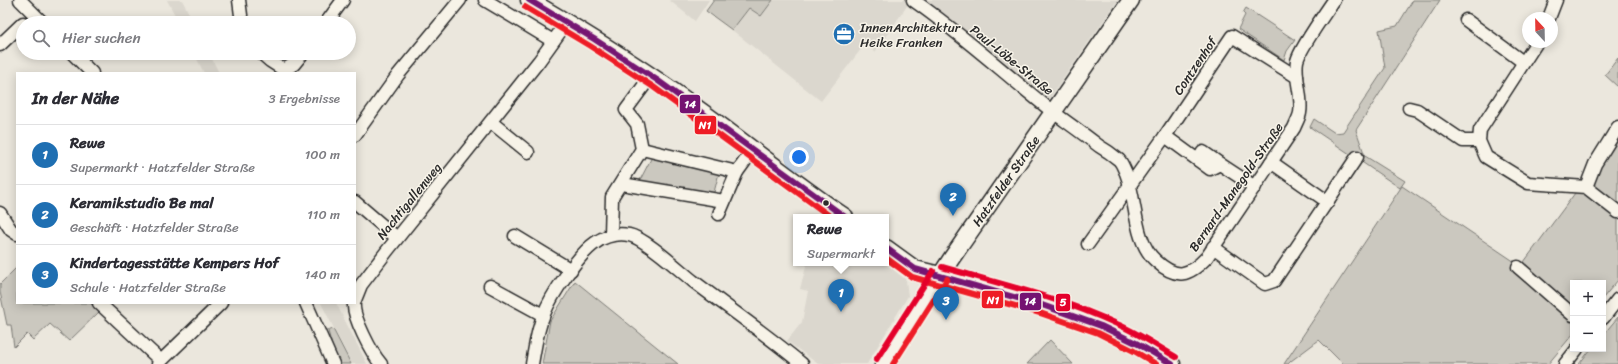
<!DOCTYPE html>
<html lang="de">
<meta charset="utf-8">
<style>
:root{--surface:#fff;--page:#f7f7f7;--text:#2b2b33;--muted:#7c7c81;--line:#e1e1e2;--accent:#1f6fb2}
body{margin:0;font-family:Sriracha,sans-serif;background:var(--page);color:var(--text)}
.controls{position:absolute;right:12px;bottom:12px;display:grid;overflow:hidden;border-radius:0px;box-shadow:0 2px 10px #0003}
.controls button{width:36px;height:36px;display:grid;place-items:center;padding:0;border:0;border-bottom:1px solid var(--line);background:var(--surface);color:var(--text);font:20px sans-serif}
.compass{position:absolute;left:1522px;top:12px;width:36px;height:36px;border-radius:50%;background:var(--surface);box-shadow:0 2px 10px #0003;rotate:338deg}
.you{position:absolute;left:799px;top:157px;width:14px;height:14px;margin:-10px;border:3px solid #fff;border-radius:50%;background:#1a73e8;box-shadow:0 0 0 6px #1a73e833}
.badge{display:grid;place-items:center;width:26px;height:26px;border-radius:50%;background:var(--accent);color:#fff;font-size:13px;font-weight:700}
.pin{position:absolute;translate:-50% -33px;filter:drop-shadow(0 1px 2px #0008)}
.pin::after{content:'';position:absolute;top:21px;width:14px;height:12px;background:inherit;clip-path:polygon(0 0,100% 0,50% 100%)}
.popup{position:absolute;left:793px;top:214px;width:96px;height:52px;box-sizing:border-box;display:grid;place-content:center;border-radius:0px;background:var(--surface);filter:drop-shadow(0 1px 3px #0005);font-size:13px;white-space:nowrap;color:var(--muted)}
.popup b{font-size:15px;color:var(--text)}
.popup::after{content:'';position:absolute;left:50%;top:100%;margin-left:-8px;border:8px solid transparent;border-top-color:var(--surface)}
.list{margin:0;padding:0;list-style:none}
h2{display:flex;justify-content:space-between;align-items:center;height:52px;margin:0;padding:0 16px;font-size:17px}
h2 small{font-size:13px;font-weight:400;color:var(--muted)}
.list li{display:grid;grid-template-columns:26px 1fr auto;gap:12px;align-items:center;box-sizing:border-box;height:60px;padding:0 16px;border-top:1px solid var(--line)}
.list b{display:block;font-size:15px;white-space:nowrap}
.list p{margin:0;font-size:13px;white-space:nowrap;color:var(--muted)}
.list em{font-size:13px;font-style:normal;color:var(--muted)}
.icon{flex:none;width:22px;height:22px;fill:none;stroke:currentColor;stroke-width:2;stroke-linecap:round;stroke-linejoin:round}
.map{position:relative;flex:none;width:1618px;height:364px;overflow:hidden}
.search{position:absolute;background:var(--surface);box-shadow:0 2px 10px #0003;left:16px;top:16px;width:340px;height:44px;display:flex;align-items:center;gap:10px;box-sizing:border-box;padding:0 14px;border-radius:22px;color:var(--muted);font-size:15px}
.panel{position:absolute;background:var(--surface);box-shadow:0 2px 10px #0003;left:16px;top:72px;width:340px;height:232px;border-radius:0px}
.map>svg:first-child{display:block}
.built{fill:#dbd7ce}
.green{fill:#cbc8bf;stroke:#7b7a75}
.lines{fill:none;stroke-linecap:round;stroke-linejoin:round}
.street-casing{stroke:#2b2b2b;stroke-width:15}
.secondary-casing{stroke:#2b2b2b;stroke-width:19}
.street{stroke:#f7f3e8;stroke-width:12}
.secondary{stroke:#f7f3e8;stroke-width:16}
.bus-1-casing{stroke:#f7f3e8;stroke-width:9}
.bus-2-casing{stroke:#f7f3e8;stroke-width:9}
.bus-3-casing{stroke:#f7f3e8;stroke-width:9}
.bus-1{stroke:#751372;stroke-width:6}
.bus-2{stroke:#ee1c25;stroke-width:6}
.bus-3{stroke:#e4002b;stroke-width:6}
.bus-dot{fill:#2b2b2b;stroke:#f7f3e8;stroke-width:1.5}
.labels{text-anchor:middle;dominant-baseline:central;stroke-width:3;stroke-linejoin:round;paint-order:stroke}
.poi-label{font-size:13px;fill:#2b2b2b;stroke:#f7f3e8;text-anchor:start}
.street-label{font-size:13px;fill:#2b2b2b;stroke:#f7f3e8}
.line-badge{stroke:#f7f3e8;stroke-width:1.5}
.badge-label{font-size:11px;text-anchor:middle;font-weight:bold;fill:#fff}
</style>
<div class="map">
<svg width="1618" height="364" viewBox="0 0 1618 364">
<rect width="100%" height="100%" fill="#ebe7dd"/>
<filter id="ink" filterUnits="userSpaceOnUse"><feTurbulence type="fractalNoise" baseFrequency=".025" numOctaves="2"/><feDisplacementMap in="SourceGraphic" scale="8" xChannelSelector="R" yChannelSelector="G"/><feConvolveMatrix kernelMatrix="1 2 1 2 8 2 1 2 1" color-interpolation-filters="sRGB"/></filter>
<g filter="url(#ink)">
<!-- built -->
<g class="built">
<polygon points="167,0 182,0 194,23 179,23"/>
<polygon points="669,0 709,0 695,21"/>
<polygon points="773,0 1118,0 1042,109 939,24 909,3 875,52 865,44 821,101 732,30 749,8 761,16"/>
<polygon points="194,53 209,53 219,73 204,73"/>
<polygon points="807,263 885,263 906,280 908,296 867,364 818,364 787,341 802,322 808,291 800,289"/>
<polygon points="321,303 336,303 367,364 352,364"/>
</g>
<!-- green -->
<g class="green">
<polygon points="714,0 773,0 761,16 749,8 732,30 706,11"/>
<polygon points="1413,0 1440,0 1356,130 1365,156 1405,181 1400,188 1310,127 1314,119 1335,133 1343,132 1385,68 1379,30 1397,26"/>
<polygon points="1246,8 1295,40 1287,51 1284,60 1238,29 1245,15 1243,13"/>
<polygon points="1618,58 1618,87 1605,75"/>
<polygon points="1618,135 1618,280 1603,298 1603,283 1573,283 1573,334 1548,364 1343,364 1319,340 1291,361 1288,364 1284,364 1402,186 1521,266"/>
<polygon points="652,157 719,173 713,196 639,182"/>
<polygon points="17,267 17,303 90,303 99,312 69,341 50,324 33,340 27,334 14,347 11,325 7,325 0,292 0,284"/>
<polygon points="575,281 678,364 542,364 550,321"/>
<polygon points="1618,317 1618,364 1579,364 1591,349 1603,349 1603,335"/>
<polygon points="333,329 351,364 337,364 328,331"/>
<polygon points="1050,340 1073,364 1027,364"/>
</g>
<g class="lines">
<!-- street casing -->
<g class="street-casing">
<g id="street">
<polyline points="20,0 43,23"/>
<polyline points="239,0 242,23"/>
<polyline points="485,0 553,41"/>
<path d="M913,0C962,34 1006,75 1053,112C1068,123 1084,134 1099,146C1106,150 1113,155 1119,160C1122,163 1124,169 1126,173C1137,200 1133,241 1156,261C1177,280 1189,276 1207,257L1294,128C1296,123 1299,118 1300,113C1303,96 1294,78 1297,61C1300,48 1326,12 1334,0"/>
<polyline points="1549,18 1556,0"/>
<polyline points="1466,20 1523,62"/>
<polyline points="326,23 343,0"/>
<polyline points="1537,42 1480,130 1479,141 1486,157 1528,183 1586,187 1618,212"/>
<polyline points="0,45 23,23"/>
<polyline points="72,53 92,73"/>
<polyline points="261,53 270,61 284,70 294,64 303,53"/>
<polyline points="1409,108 1417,110 1463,141 1479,141"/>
<polyline points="491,122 528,152"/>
<polyline points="355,135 398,75 460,0"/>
<polyline points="1165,136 1210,169 1220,164 1255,187"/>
<polyline points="642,149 737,172"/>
<polyline points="1198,160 1203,152 1220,164"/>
<polyline points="1271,162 1328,202"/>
<polyline points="622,184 724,201"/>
<polyline points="1586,187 1595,164 1618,127"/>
<polyline points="355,202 397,238"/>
<polyline points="0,213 11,230 17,234"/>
<polyline points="719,214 737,172 753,150"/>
<polyline points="611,235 612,197 642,149 637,124 626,110 651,76"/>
<polyline points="515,236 571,270"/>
<polyline points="1088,244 1165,136 1232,36 1297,77"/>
<polyline points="1213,247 1265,284 1274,281 1357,157"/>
<polyline points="1518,267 1573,315"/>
<polyline points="490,286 543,315"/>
<polyline points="355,300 361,285 387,251 539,61 567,22"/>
<polyline points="99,303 161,361"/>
<polyline points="306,303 333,364"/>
<path d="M354,303C352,316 372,354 381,364"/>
<polyline points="1603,318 1618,299"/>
<polyline points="158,364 221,303"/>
<path d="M532,364C535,347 537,330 544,314C551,295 579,254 595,243C605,236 617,233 629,235C645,238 679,270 693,281C730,309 767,335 802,364"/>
<polyline points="1565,364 1577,349"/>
</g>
</g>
<!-- secondary casing -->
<g class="secondary-casing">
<g id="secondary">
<path d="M529,0C587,34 644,69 698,109C747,144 794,183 845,217"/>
<polyline points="886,248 915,269 940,275 1042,305 1101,326 1138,344 1172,364"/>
<polyline points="883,364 951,259 1131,0"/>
</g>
</g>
<!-- street -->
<use href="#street" class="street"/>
<!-- secondary -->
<use href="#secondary" class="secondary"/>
<!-- bus-1 casing -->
<g class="bus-1-casing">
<g id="bus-1">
<polyline points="529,0 594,39 657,80 845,217"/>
<polyline points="886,248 915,269 1042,305 1101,326 1138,344 1172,364"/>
</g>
</g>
<!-- bus-2 casing -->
<g class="bus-2-casing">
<g id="bus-2">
<polyline points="525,7 590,46 652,86 831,217"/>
<polyline points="886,258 912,277 1040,313 1098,333 1134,351 1156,364"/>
<polyline points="893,364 947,279"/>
</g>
</g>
<!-- bus-3 casing -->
<g class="bus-3-casing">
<g id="bus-3">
<path d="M942,267C1001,284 1062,298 1117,324C1138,333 1157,346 1176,357"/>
<polyline points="876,360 933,271"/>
</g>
</g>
<!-- bus-1 -->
<use href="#bus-1" class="bus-1"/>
<!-- bus-2 -->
<use href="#bus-2" class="bus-2"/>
<!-- bus-3 -->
<use href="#bus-3" class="bus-3"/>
</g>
</g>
<!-- icons -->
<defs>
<g id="office-disc" transform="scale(1.15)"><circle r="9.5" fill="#1f6fb2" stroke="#f7f3e8"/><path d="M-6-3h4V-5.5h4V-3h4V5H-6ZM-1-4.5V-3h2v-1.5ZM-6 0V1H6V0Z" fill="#fff"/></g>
</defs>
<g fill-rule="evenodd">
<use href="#office-disc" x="844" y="34"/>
</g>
<!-- markers -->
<circle class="bus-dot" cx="826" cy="203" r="3.5"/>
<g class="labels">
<!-- poi labels -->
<g class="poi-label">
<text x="860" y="27">InnenArchitektur<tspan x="860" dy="15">Heike Franken</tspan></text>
</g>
<!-- street labels -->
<g class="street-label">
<text transform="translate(1012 60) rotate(39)">Paul-Löbe-Straße</text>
<text transform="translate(1195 66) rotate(-56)">Contzenhof</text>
<text transform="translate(1006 181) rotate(-55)">Hatzfelder Straße</text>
<text transform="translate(1236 187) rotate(-55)">Bernard-Manegold-Straße</text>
<text transform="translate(409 201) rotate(-51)">Nachtigallenweg</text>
</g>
</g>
<g class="line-badge">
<rect x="679" y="94" width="22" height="20" rx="4" fill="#751372"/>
<rect x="694" y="115" width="23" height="20" rx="4" fill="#ee1c25"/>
<rect x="981" y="290" width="23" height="19" rx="4" fill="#ee1c25"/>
<rect x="1019" y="292" width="23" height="19" rx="4" fill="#751372"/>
<rect x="1055" y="293" width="16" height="19" rx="4" fill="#e4002b"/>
</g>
<g class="badge-label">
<text x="690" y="108">14</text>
<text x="705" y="129">N1</text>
<text x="993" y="304">N1</text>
<text x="1030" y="305">14</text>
<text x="1063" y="306">5</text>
</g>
</svg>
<div class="controls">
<button>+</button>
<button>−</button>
</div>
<svg class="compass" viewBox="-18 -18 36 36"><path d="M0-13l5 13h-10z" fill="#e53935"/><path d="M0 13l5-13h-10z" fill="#7c7c81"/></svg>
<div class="you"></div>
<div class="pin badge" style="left:841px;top:312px">1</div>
<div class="popup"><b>Rewe</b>Supermarkt</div>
<div class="pin badge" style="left:953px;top:216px">2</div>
<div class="pin badge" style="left:946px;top:320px">3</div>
<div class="search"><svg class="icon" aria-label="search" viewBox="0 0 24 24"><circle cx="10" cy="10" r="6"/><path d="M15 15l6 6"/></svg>Hier suchen</div>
<section class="panel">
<h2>In der Nähe<small>3 Ergebnisse</small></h2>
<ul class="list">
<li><span class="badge">1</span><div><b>Rewe</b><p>Supermarkt · Hatzfelder Straße</p></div><em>100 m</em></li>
<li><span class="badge">2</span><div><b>Keramikstudio Be mal</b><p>Geschäft · Hatzfelder Straße</p></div><em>110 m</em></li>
<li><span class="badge">3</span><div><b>Kindertagesstätte Kempers Hof</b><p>Schule · Hatzfelder Straße</p></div><em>140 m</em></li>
</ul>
</section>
</div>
